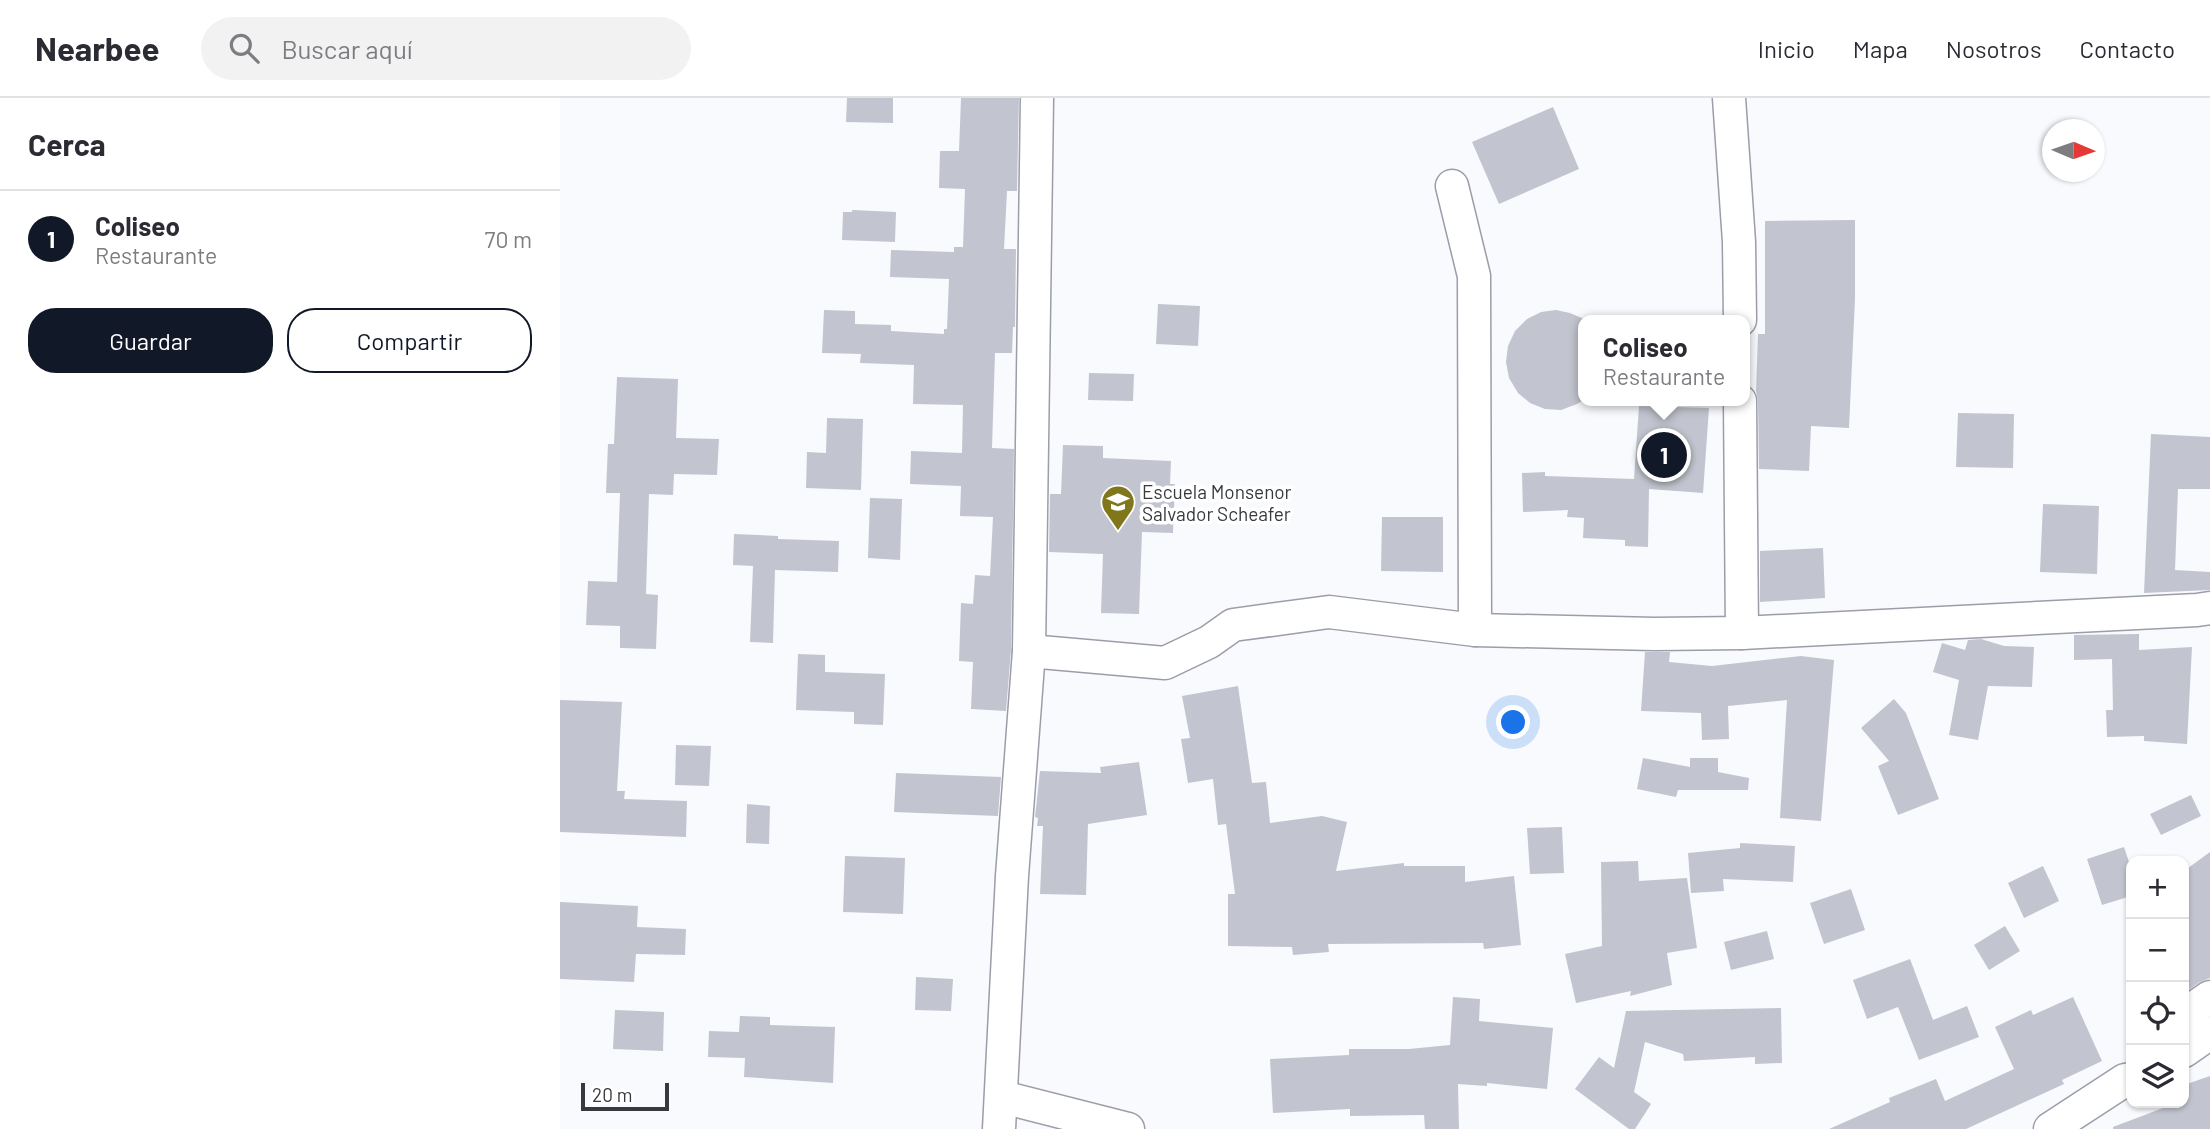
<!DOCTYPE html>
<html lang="es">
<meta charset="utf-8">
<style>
:root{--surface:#fff;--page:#f2f2f3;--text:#2b2b33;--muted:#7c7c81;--line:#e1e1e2;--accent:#111827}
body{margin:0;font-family:Barlow,sans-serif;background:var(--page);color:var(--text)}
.controls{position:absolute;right:21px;bottom:21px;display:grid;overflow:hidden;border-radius:14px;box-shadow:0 2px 5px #0004}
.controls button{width:63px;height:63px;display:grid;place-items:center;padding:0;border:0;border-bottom:2px solid var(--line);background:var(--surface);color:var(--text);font:35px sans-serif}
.compass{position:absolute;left:1482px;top:21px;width:63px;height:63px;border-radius:50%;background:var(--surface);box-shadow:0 2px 5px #0004;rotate:92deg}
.scale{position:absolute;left:21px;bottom:18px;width:88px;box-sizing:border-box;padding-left:7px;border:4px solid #38393e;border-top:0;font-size:19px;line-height:24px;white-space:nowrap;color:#38393e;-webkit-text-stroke:5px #fff;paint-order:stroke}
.you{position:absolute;left:954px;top:625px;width:24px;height:24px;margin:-18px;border:5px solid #fff;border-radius:50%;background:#1a73e8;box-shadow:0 0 0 10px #1a73e833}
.badge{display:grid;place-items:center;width:46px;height:46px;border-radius:50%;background:var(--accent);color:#fff;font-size:23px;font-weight:700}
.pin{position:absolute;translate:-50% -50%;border:4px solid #fff;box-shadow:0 2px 7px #0006}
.popup{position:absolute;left:1018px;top:217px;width:172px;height:91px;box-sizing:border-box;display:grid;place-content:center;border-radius:14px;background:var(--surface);filter:drop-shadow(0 2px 5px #0005);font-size:23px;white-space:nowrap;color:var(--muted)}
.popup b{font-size:26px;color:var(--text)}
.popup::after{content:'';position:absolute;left:50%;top:100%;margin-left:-14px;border:14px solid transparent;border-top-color:var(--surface)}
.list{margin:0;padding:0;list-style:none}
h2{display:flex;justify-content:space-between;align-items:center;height:91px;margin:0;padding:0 28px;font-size:30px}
h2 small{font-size:23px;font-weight:400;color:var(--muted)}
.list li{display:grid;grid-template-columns:46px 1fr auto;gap:21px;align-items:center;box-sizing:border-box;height:98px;padding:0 28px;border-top:2px solid var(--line)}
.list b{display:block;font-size:26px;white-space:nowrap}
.list p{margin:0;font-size:23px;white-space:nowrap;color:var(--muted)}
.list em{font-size:23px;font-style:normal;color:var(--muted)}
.actions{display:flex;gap:14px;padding:21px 28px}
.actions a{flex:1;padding:16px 0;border:2px solid var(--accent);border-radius:28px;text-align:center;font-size:24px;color:var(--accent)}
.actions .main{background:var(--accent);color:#fff}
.icon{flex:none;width:38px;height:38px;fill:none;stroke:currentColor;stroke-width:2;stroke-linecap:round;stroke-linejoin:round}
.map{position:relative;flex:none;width:1650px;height:1031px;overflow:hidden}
header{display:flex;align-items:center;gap:42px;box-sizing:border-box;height:98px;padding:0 35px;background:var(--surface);border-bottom:2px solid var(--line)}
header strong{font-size:33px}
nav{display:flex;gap:38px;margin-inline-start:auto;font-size:24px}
.search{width:490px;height:63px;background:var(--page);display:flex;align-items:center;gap:18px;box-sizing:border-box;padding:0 24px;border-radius:38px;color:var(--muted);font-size:26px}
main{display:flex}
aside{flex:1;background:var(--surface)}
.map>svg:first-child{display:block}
.building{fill:#c2c5cf}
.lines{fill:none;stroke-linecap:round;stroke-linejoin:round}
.minor-casing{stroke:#9b9da8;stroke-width:35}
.minor{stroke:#fff;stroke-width:32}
.labels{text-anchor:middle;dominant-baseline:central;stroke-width:7;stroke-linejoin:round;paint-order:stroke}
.poi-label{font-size:19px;fill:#38393e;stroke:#fff;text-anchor:start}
</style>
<header>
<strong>Nearbee</strong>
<div class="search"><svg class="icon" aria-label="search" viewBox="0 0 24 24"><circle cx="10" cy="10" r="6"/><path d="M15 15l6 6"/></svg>Buscar aquí</div>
<nav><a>Inicio</a><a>Mapa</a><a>Nosotros</a><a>Contacto</a></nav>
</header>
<main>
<aside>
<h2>Cerca<small></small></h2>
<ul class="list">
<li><span class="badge">1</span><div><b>Coliseo</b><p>Restaurante</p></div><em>70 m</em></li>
</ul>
<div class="actions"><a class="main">Guardar</a><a>Compartir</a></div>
</aside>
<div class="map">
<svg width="1650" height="1031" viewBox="0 0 1650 1031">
<rect width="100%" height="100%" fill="#f9fafe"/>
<!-- building -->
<g class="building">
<polygon points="287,0 333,0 333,25 286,24"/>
<polygon points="401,0 459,0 457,93 447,93 444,151 456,151 455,229 453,229 452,255 435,255 432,350 454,351 451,552 446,613 411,611 413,564 399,563 401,505 413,506 415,477 430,478 433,419 400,418 401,388 350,386 351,353 402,355 403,307 353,306 354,267 300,265 301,256 262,255 264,212 295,213 295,226 331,227 331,233 384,236 384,231 387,231 389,181 330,179 331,152 394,154 394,149 403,149 405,91 379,90 380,53 399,53"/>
<polygon points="993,9 1019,71 939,106 912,44"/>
<polygon points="292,112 336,114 335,144 282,142 283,114 292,114"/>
<polygon points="1295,122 1295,201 1289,330 1251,328 1249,373 1199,371 1198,303 1196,293 1198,236 1205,236 1205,123"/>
<polygon points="598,206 640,208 638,248 596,246"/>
<polygon points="996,212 1010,215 1024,221 1024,302 1017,306 1001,312 985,311 970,305 958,295 949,280 946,264 948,248 955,233 967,221 981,214"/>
<polygon points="529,275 574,276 573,303 528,302"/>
<polygon points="57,279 118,281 116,340 159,341 157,377 114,376 113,397 89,396 86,496 98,497 96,551 60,550 60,528 26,527 28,483 57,484 60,395 46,395 48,346 54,346"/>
<polygon points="1079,308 1149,310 1143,395 1089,391 1088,449 1065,448 1065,442 1023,440 1024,420 1007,419 1008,412 963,414 962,375 985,374 985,378 1074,381"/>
<polygon points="1398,315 1454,316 1453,370 1396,369"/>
<polygon points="267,320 303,321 301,392 246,390 247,354 266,355"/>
<polygon points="1591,336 1650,339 1650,391 1618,391 1615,472 1650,474 1650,492 1584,495"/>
<polygon points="503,347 543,348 543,360 611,363 610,386 615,386 613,435 582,434 579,516 541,515 543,456 489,454 490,396 501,396"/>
<polygon points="310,400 342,401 340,462 308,460"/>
<polygon points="1483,406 1539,408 1537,476 1480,474"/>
<polygon points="822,419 883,419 883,474 821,473"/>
<polygon points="174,436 218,438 218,441 279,443 278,474 215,472 213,545 190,544 193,468 173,467"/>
<polygon points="1263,450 1265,500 1200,504 1200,453"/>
<polygon points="1579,536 1579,552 1632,549 1627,646 1584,643 1584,638 1547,639 1546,612 1553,612 1552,561 1514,562 1514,537"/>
<polygon points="1421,541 1444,548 1474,549 1472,589 1428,588 1418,642 1389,637 1399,582 1373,574 1382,545 1405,552 1408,542"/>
<polygon points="1085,554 1110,554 1109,564 1152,568 1241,558 1274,562 1261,723 1220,720 1227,602 1168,608 1169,641 1142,642 1141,615 1081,613"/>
<polygon points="238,556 265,557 265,574 325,576 323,627 294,626 294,614 236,612"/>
<polygon points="678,588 692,685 706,684 710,725 762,718 787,724 776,773 844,765 844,768 905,768 905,784 954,778 961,847 924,851 923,845 768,846 769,854 733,857 732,849 668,848 668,796 675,796 666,726 658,727 653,681 628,685 621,641 630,640 622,598"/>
<polygon points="1334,601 1346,615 1379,701 1338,717 1318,668 1329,663 1301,630"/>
<polygon points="0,602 62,604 57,693 65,693 64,701 127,703 126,739 0,734"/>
<polygon points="116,647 151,648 149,688 115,687"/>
<polygon points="1083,660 1130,669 1130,660 1158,660 1158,674 1189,680 1188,692 1118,692 1116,699 1077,691"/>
<polygon points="579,664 587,717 528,726 526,797 480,796 483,728 477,728 478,720 475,719 480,673 541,675 540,669"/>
<polygon points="336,675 441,679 438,718 334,714"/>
<polygon points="1631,697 1641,718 1601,737 1590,716"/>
<polygon points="187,706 210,708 209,746 186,745"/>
<polygon points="1002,729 1004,775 970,776 967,730"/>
<polygon points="1180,745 1235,748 1233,784 1163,781 1164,793 1131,795 1128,755 1180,750"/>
<polygon points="1564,749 1571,770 1571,798 1542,807 1527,761"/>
<polygon points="1650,754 1650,880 1640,884 1624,895 1624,773"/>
<polygon points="285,758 345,760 343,816 283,814"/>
<polygon points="1078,763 1079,783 1127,780 1137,850 1107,855 1112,887 1070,898 1071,893 1016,905 1005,856 1042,848 1041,764"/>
<polygon points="1483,768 1499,803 1464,820 1448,785"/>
<polygon points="1291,791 1305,832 1264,846 1250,805"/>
<polygon points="0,804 78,808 77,829 126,831 125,857 76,856 74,884 0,881"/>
<polygon points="1445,828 1460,853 1429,872 1414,847"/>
<polygon points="1207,833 1214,861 1171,872 1164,844"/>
<polygon points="1350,861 1373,922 1407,908 1419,939 1359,962 1338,909 1307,921 1293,882"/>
<polygon points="356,879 393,881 391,913 355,912"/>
<polygon points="893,899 920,901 919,923 993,930 987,991 927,985 927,988 898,986 899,1031 865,1031 864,1017 790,1018 790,1011 713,1015 710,961 789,957 789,951 849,951 890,947"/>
<polygon points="1513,899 1542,963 1502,982 1504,986 1406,1031 1269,1031 1330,1004 1329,1000 1376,981 1385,1003 1454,971 1435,929 1471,912 1473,917"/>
<polygon points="1221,910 1222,965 1195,966 1195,959 1124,963 1123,956 1085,944 1074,994 1091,1006 1075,1031 1069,1031 1015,991 1039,959 1054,970 1066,913"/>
<polygon points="55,912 104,914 103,953 53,951"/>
<polygon points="180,918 210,919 210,927 275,929 273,985 184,979 185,960 148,959 149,933 179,934"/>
<polygon points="1650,978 1650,1031 1553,1031 1553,1029 1603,1010 1601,1005 1624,1005 1624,987"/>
</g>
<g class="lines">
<!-- minor casing -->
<g class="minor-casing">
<g id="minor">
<polyline points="1169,0 1179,144 1180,222"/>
<polyline points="892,88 914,178 915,532"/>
<polyline points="1180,303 1182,535"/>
<polyline points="469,553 605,565 649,544 673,527 769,514 915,532 1095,536 1182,535 1637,512 1650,510"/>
<polyline points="1624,917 1650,899"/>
<polyline points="1624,953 1650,935"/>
<polyline points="442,999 568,1031"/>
<polyline points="439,1031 452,778 469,553 477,0"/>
<polyline points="1490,1031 1565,982 1571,981"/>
</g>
</g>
<!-- minor -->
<use href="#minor" class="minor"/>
</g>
<!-- icons -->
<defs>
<g id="school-pin" transform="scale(1.75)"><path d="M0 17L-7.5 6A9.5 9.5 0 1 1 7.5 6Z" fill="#80771b" stroke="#fff"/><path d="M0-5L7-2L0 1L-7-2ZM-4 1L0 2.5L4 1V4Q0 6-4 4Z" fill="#fff"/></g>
</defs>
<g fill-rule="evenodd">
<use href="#school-pin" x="558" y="404"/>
</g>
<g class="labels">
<!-- poi labels -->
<g class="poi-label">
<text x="582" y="393">Escuela Monsenor<tspan x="582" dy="22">Salvador Scheafer</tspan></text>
</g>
</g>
</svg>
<div class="controls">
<button>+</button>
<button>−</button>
<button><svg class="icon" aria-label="locate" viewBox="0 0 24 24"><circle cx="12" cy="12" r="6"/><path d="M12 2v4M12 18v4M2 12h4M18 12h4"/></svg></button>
<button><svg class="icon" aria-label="layers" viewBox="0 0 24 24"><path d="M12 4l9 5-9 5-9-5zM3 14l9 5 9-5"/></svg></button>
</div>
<svg class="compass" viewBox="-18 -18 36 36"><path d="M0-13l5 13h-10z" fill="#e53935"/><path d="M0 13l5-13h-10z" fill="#7c7c81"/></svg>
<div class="scale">20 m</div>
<div class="you"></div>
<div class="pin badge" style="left:1104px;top:357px">1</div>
<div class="popup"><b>Coliseo</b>Restaurante</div>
</div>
</main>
